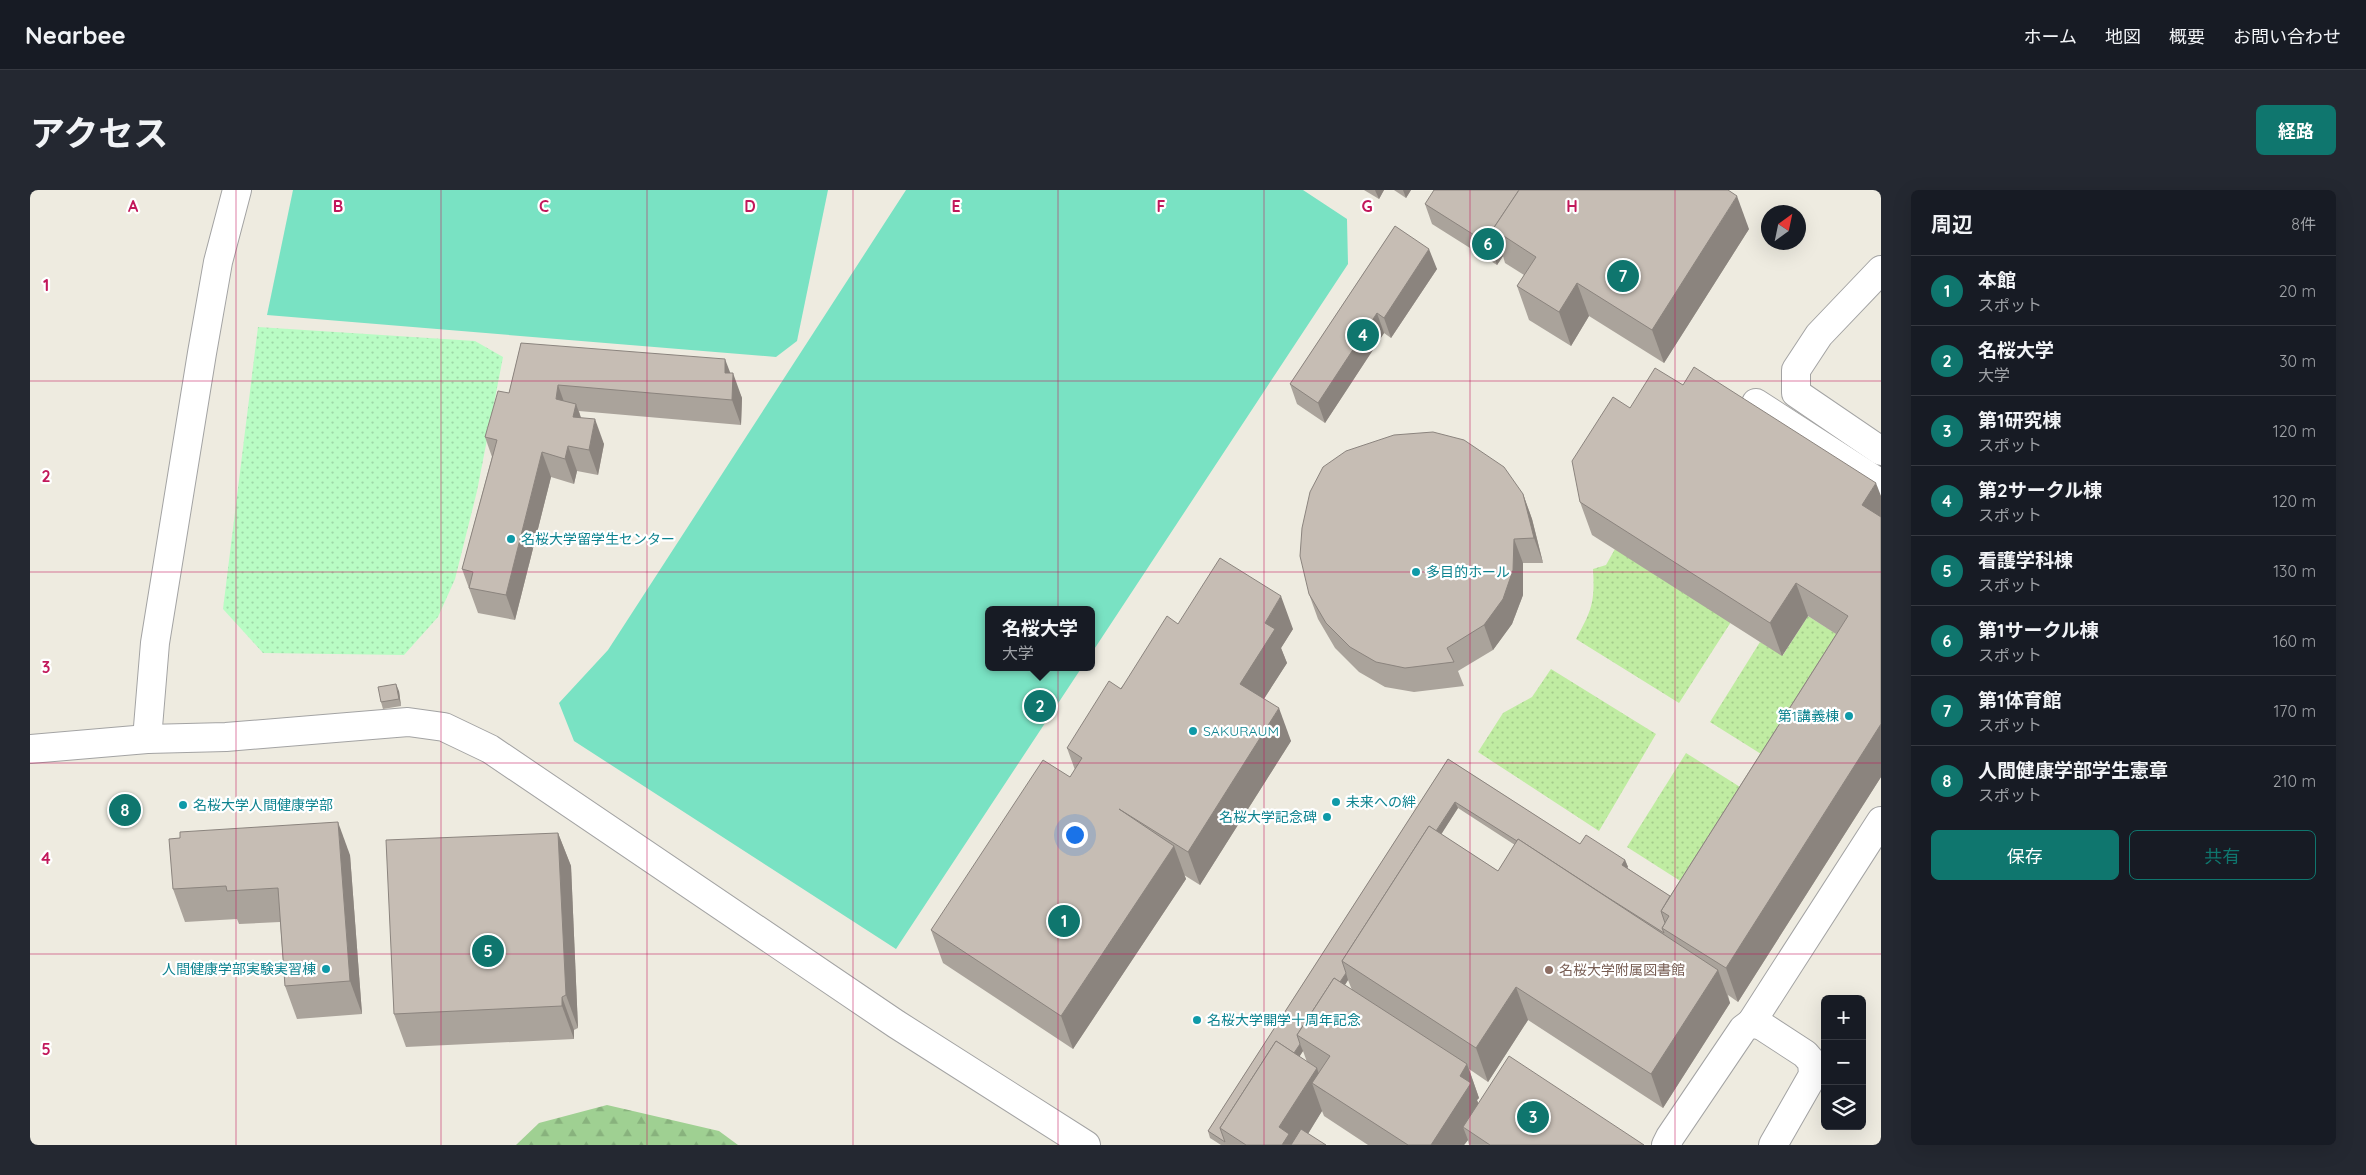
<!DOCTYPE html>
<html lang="ja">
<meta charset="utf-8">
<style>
:root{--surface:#171b24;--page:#242831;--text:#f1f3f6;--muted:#9ea1a6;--line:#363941;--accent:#0f766e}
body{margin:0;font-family:Quicksand,"Noto Sans JP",sans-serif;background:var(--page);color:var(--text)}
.controls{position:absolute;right:15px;bottom:15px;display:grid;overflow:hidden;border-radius:8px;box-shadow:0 5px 20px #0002}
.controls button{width:45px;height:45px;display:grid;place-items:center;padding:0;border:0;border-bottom:1px solid var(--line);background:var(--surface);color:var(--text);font:25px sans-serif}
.compass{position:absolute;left:1731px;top:15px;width:45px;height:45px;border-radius:50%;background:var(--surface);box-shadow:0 5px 20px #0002;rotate:33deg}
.you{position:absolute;left:1044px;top:644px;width:18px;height:18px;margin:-12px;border:4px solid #fff;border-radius:50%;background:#1a73e8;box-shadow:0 0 0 8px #1a73e833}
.badge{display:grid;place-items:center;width:32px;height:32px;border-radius:50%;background:var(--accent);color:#fff;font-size:16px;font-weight:700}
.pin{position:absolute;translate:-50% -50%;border:2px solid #fff;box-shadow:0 1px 5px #0006}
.popup{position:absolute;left:955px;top:416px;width:110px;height:65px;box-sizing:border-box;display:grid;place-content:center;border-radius:8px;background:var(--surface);filter:drop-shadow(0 1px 4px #0005);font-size:16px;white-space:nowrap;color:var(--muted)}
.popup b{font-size:19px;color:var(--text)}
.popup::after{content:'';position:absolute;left:50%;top:100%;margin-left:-10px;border:10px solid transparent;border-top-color:var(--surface)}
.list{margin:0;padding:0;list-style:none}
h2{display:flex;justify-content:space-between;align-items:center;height:65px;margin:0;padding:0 20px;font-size:21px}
h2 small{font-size:16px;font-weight:400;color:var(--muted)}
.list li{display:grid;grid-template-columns:32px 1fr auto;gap:15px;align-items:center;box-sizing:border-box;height:70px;padding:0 20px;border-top:1px solid var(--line)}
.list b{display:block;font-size:19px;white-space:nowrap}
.list p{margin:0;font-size:16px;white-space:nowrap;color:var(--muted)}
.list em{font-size:16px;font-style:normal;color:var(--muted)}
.actions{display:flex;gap:10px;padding:15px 20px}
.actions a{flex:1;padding:11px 0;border:1px solid var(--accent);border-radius:8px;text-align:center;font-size:18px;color:var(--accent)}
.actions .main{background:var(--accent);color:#fff}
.icon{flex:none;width:28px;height:28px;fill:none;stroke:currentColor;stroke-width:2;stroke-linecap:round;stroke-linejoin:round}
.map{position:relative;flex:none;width:1851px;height:955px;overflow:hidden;border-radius:8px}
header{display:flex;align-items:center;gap:30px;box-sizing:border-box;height:70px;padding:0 25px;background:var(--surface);border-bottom:1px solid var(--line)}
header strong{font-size:24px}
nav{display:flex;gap:28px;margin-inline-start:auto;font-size:18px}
.intro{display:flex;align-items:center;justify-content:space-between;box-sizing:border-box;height:120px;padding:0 30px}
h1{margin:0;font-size:35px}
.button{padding:12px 22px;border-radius:8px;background:var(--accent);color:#fff;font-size:18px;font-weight:700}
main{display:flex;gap:30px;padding:0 30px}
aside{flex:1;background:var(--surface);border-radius:8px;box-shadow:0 5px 20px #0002}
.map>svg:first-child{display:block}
.grass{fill:url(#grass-dots)}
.forest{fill:url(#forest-firs)}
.park{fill:url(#park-dots)}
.pitch{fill:#79e2c3}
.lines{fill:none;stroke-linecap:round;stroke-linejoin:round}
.minor-casing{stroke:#a3a3a3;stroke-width:30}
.minor{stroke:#fff;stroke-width:28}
.wall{fill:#aaa39b;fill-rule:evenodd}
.shaded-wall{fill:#8b847e}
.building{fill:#c6bdb4;stroke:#8b847e}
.grid{fill:none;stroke:#c2185b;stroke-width:1;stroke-opacity:0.55}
.culture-dot{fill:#0f9aa8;stroke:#fff;stroke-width:2}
.education-dot{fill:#8d6e63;stroke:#fff;stroke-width:2}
.labels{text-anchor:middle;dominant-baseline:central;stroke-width:4.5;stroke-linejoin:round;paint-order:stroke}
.culture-label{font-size:14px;fill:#0d838f;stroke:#fff;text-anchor:start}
.education-label{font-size:14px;fill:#785e54;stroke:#fff;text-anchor:start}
.grid-label{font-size:16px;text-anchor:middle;font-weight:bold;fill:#c2185b;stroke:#fff;stroke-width:4.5;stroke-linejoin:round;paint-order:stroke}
</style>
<header>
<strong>Nearbee</strong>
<nav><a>ホーム</a><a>地図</a><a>概要</a><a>お問い合わせ</a></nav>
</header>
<div class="intro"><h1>アクセス</h1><a class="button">経路</a></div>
<main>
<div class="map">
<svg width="1851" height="955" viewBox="0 0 1851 955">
<defs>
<pattern id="grass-dots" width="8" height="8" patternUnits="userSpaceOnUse" patternTransform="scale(1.25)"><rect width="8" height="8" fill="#c0eca2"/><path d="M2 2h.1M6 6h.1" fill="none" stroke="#a4ca8b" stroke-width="1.8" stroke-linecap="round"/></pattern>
<pattern id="forest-firs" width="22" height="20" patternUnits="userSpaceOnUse" patternTransform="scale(1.25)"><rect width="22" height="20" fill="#9fd092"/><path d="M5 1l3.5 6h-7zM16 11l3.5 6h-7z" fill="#88b27d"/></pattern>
<pattern id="park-dots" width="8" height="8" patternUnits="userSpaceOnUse" patternTransform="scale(1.25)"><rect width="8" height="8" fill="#b9fcc4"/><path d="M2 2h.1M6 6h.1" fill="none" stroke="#9ed7a8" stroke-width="1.8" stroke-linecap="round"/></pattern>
</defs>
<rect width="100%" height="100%" fill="#eeebe0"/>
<!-- grass -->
<g class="grass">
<path d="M1585,359L1701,432L1649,513L1546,449C1562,420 1565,412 1563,379L1576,375Z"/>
<polygon points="1778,426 1822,454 1747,574 1680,532 1730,452 1753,465"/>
<polygon points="1521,479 1626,544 1569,641 1448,562 1473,523 1502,507"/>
<polygon points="1656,563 1726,607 1666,701 1597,657"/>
</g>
<!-- forest -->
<polygon class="forest" points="577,915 689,941 708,955 486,955 509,933"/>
<!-- park -->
<polygon class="park" points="228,137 445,151 473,167 447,301 425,389 408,427 374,465 233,463 193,419"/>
<!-- pitch -->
<g class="pitch">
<polygon points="263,0 798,0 767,151 746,167 237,125"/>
<polygon points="876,0 1273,0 1317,29 1318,74 1061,464 1061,420 959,420 959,477 1052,477 866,759 544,551 529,513 578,460"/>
</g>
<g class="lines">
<!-- minor casing -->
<g class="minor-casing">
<g id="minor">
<polyline points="1851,80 1789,145 1766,180 1766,203 1851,261"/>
<polyline points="1726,213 1851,294"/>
<polyline points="117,549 125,453 172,163 188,72 207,0"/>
<polyline points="0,559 117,549 196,547 378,532 414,537 460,559 866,834 1056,955"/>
<polyline points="1721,833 1851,631"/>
<polyline points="1636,955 1640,947 1713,839 1721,833 1732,836 1775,864 1782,872 1783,885 1743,955"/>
</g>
</g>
<!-- minor -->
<use href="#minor" class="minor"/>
</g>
<!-- wall -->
<g class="wall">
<polygon points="1334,0 1354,0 1349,9"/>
<polygon points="1364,0 1381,0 1376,8"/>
<polygon points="1395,14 1719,39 1634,173 1559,126 1541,156 1499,130 1487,96 1494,85 1475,73 1473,66 1467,75 1402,34"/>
<polygon points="1365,36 1407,79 1361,148 1354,143 1295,233 1267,214 1260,194"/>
<polygon points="491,153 700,183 712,208 711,235 549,221 551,228 574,254 568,285 547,281 544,294 521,287 485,430 448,423 432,379 462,267 455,247 479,203"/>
<path d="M1653,195L1851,306V587L1708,812L1698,805L1700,813L1633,918L1498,830L1458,892L1439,879L1449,908L1447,910L1448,913L1614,955H1439L1438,950L1434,955H1338L1294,926L1292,921L1278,944L1296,955H1191L1180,948L1178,941L1418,569L1550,654L1595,670L1598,677L1597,678L1640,706L1806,444L1778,426L1752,466L1562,345L1550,312L1600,218ZM1428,618L1485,655L1468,681L1411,644ZM1318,790L1322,800L1315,795ZM1273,861L1277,872L1269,867Z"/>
<polygon points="1493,304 1502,329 1513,373 1493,373 1493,405 1482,434 1463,460 1428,481 1434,496 1384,502 1355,497 1329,482 1305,458 1288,429 1279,404"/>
<polygon points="1148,434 1263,439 1251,458 1257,473 1234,509 1261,551 1170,695 1154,685 1156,689 1043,859 913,773 901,740 1040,587 1045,580 1037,558"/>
<polygon points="369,501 371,516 353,519 351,512"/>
<polygon points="528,643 541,676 548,838 544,840 544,849 376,857 364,824"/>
<polygon points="320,665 332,824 267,829 255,796 250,732 209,734 207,729 155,732 143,699"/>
</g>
<!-- shaded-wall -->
<g class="shaded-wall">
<polygon points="1345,0 1354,0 1349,9"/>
<polygon points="1373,0 1381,0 1376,8"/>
<polygon points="1707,6 1719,39 1634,173 1622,140"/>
<polygon points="1466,47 1473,66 1467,75 1460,55"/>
<polygon points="1399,59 1407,79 1361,148 1354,128"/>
<polygon points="1547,93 1559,126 1541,156 1529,122"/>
<polygon points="1347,123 1354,143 1295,233 1288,213"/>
<polygon points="695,169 703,190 703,183 712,208 711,235 702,210 695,183"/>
<polygon points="528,195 537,220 526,209"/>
<polygon points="546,214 555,239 543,227"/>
<polygon points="565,229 574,254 568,285 559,260"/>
<polygon points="538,256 547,281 544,294 535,269"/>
<polygon points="512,262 521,287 485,430 476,405"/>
<polygon points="1846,293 1851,306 1851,338 1832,315"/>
<polygon points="1493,304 1502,329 1513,373 1504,348"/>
<polygon points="1484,349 1493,373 1493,405 1482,434 1463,460 1454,435"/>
<polygon points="1766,393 1778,426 1752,466 1740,433"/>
<polygon points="1251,406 1263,439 1251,458 1257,473 1222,527 1210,494 1235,433"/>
<polygon points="366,494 369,501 371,516 369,509"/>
<polygon points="1249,518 1261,551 1170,695 1158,662"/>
<polygon points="1851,534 1851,587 1708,812 1696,778"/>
<polygon points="1425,612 1428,618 1325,780 1320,776"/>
<polygon points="308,632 320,665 332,824 320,791"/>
<polygon points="528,643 541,676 548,838 536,805"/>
<polygon points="1144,656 1156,689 1043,859 1031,826"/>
<polygon points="1595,670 1598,677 1594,682 1592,675"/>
<polygon points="1688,780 1700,813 1633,918 1621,884"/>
<polygon points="1316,783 1318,790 1278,852 1274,849"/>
<polygon points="1486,797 1498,830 1458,892 1446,858"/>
<polygon points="532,807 544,840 544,849 532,816"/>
<polygon points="1270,854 1273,861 1214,953 1209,950"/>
<polygon points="1437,874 1449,908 1447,910 1453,926 1433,937 1438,950 1434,955 1401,955 1430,886"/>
<polygon points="1287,878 1295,902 1282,893 1292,921 1271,955 1252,955 1249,937"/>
</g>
<!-- building -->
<g class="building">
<polygon points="1404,0 1489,0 1463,39 1466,47 1460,55 1395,14"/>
<polygon points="1489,0 1698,0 1707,6 1622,140 1547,93 1529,122 1487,96 1506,67 1463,39"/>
<polygon points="1365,36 1399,59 1354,128 1347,123 1288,213 1260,194"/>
<polygon points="491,153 695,169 695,183 703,183 702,210 528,195 526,209 546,214 543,227 565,229 559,260 538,256 535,269 512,262 476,405 439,398 443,382 432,379 467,250 455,247 468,201 479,203"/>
<polygon points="1664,177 1846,293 1832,315 1851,327 1851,534 1696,778 1632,738 1639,726 1631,721 1818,426 1766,393 1740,433 1550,312 1542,271 1583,207 1600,218 1625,178 1653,195"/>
<polygon points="1403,242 1434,250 1474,277 1493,304 1504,348 1484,349 1483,380 1473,409 1454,435 1417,458 1424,472 1375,478 1346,472 1320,457 1296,433 1279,404 1270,366 1272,338 1280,302 1293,277 1316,261 1364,245"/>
<polygon points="1190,368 1251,406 1235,433 1245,439 1210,494 1249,518 1158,662 1089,619 1144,656 1031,826 901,740 1013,570 1040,587 1052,568 1037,558 1079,491 1091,499 1137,426 1148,434"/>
<polygon points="366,494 369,509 351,512 348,497"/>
<polygon points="1418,569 1550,654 1556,645 1595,670 1592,675 1640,706 1631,721 1635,733 1632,738 1634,743 1574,705 1488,649 1487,651 1425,612 1406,641 1399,636 1312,771 1316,783 1310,792 1304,788 1267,845 1270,854 1264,863 1246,851 1190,938 1195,952 1178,941"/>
<polygon points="308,632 320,791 255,796 248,698 197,701 196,696 143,699 139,649 150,648 150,642"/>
<polygon points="1399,636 1468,681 1488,649 1688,780 1621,884 1486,797 1446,858 1312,771"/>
<polygon points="528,643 536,805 532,807 532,816 364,824 356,650"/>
<polygon points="1304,788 1437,874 1430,886 1441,893 1401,955 1378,955 1282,893 1300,866 1267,845"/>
<polygon points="1246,851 1287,878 1249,937 1259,944 1252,955 1216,955 1190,938"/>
<polygon points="1479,866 1614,955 1460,955 1433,937"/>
<polygon points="1271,939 1296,955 1261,955"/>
</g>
<!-- grid -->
<path class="grid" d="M206,0V955M411,0V955M617,0V955M823,0V955M1028,0V955M1234,0V955M1440,0V955M1645,0V955M0,191H1851M0,382H1851M0,573H1851M0,764H1851"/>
<!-- markers -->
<g class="culture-dot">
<circle cx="481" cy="349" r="5"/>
<circle cx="1386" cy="382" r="5"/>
<circle cx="1819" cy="526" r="5"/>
<circle cx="1163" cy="541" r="5"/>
<circle cx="1306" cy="612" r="5"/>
<circle cx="153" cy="615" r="5"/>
<circle cx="1297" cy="627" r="5"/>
<circle cx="296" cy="779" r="5"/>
<circle cx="1167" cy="830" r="5"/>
</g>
<circle class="education-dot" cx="1519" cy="780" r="5"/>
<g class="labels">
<!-- culture labels -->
<g class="culture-label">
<text x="491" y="349">名桜大学留学生センター</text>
<text x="1396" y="382">多目的ホール</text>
<text x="1809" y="526" text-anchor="end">第1講義棟</text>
<text x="1173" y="541">SAKURAUM</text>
<text x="1316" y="612">未来への絆</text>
<text x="163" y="615">名桜大学人間健康学部</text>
<text x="1287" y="627" text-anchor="end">名桜大学記念碑</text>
<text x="286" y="779" text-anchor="end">人間健康学部実験実習棟</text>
<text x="1177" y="830">名桜大学開学十周年記念</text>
</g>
<!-- education labels -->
<g class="education-label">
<text x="1529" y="780">名桜大学附属図書館</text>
</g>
</g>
<g class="grid-label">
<text x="103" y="22">A</text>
<text x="308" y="22">B</text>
<text x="514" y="22">C</text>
<text x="720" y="22">D</text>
<text x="926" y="22">E</text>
<text x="1131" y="22">F</text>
<text x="1337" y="22">G</text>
<text x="1542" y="22">H</text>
<text x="16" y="101">1</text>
<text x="16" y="292">2</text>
<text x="16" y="483">3</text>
<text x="16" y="674">4</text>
<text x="16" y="865">5</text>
</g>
</svg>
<div class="controls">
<button>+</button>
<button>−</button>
<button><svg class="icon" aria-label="layers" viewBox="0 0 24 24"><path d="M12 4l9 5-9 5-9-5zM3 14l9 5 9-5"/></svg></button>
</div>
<svg class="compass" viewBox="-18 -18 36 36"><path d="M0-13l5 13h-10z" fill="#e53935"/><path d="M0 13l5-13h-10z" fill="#9ea1a6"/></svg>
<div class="you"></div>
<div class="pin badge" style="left:1034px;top:731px">1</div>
<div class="pin badge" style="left:1010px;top:516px">2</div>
<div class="popup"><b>名桜大学</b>大学</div>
<div class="pin badge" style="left:1503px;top:927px">3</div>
<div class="pin badge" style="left:1333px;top:145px">4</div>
<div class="pin badge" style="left:458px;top:761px">5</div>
<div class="pin badge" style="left:1458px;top:54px">6</div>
<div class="pin badge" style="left:1593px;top:86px">7</div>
<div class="pin badge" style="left:95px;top:620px">8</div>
</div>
<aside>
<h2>周辺<small>8件</small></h2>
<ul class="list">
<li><span class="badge">1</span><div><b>本館</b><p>スポット</p></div><em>20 m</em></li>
<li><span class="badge">2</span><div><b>名桜大学</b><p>大学</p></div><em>30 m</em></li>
<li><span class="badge">3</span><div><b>第1研究棟</b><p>スポット</p></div><em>120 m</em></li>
<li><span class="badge">4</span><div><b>第2サークル棟</b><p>スポット</p></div><em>120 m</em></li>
<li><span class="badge">5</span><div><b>看護学科棟</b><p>スポット</p></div><em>130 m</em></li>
<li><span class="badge">6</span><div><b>第1サークル棟</b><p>スポット</p></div><em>160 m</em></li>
<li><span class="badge">7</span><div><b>第1体育館</b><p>スポット</p></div><em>170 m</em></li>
<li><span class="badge">8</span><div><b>人間健康学部学生憲章</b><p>スポット</p></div><em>210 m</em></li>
</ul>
<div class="actions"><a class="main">保存</a><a>共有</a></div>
</aside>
</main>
